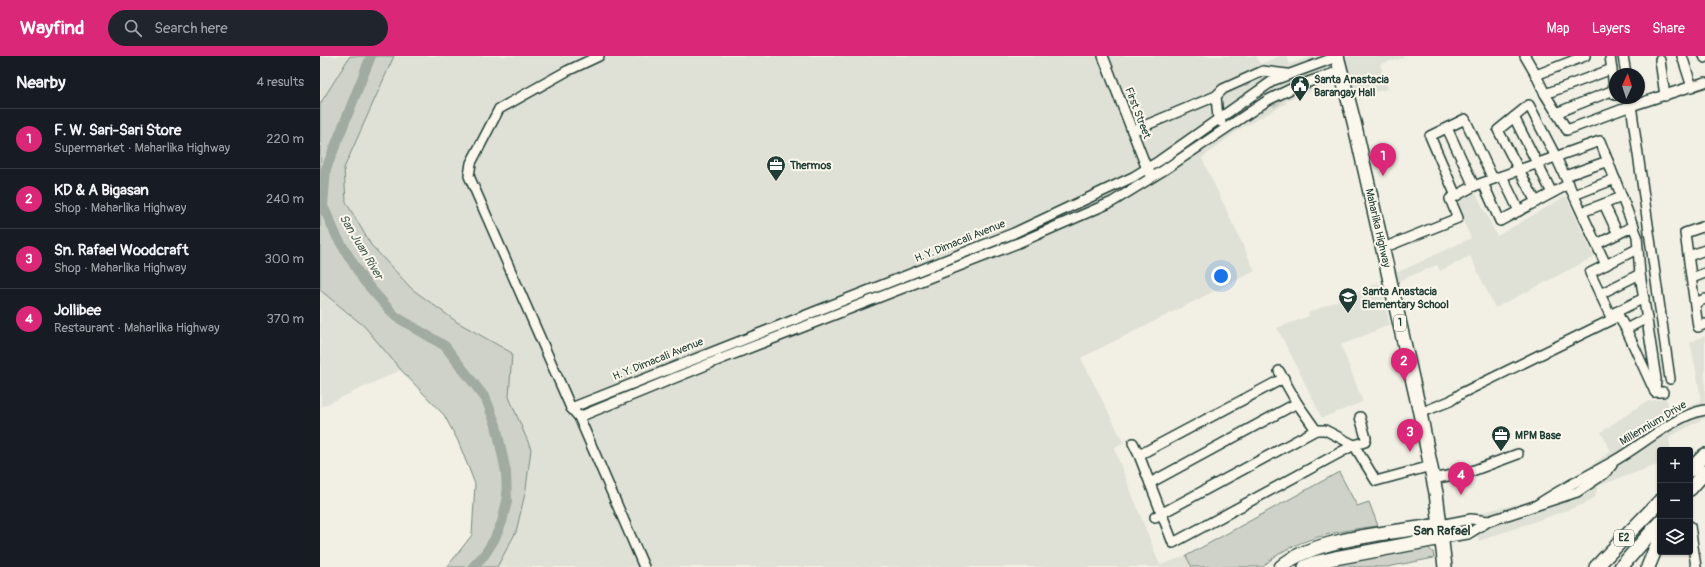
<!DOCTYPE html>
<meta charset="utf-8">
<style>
:root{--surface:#171b24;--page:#20242c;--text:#f1f3f6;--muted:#9ea1a6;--line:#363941;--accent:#db2777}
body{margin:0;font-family:Pangolin,sans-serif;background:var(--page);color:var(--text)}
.controls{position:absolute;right:12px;bottom:12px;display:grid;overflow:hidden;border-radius:4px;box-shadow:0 1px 3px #0004}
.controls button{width:36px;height:36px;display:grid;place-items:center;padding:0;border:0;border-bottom:1px solid var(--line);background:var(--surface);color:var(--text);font:20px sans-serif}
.compass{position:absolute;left:1289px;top:12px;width:36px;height:36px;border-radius:50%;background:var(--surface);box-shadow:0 1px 3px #0004;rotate:3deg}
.you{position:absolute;left:901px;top:220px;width:14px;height:14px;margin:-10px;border:3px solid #fff;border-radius:50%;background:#1a73e8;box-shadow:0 0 0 6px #1a73e833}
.badge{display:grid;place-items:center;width:26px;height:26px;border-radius:50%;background:var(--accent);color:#fff;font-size:13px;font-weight:700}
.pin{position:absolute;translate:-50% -33px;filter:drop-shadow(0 1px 2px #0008)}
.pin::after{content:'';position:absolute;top:21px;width:14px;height:12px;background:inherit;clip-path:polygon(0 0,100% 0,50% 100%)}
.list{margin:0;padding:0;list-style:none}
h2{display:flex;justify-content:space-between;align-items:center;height:52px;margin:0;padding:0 16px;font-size:17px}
h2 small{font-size:13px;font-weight:400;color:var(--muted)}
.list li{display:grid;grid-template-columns:26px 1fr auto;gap:12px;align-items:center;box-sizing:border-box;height:60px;padding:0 16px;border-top:1px solid var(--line)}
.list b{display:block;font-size:15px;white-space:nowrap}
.list p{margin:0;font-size:13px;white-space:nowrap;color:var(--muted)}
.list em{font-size:13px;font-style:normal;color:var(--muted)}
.icon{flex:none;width:22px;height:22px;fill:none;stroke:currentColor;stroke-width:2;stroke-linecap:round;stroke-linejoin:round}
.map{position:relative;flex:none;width:1385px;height:511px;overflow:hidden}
header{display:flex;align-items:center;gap:24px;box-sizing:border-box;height:56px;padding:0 20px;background:var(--accent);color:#fff}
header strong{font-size:19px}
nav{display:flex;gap:22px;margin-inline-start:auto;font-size:14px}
.search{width:280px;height:36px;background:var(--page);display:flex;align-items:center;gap:10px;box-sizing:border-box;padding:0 14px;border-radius:22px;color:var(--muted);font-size:15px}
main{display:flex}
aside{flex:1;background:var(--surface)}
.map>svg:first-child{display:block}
.built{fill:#e0e1d6}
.green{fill:#cfd2c8;stroke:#77887e}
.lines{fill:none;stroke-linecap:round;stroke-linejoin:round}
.river{stroke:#a2aba1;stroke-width:10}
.minor-tunnel{stroke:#c8ccc2;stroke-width:9;stroke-dasharray:9 4.5;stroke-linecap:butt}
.minor-casing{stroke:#1f3d34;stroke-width:12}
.highway-casing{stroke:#1f3d34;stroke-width:16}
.minor{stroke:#fbf7ec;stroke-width:9}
.highway{stroke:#fbf7ec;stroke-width:13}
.labels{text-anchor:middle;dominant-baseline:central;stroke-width:4;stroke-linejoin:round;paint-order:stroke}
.shield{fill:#fbf7ec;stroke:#61756b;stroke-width:1}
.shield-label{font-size:10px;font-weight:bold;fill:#1f3d34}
.poi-label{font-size:11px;font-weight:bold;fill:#1f3d34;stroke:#fbf7ec;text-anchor:start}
.street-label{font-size:11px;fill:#1f3d34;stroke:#fbf7ec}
.water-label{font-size:12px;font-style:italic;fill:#465e55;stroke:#fbf7ec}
.quarter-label{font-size:13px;font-weight:bold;fill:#1f3d34;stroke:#fbf7ec}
</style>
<header>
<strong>Wayfind</strong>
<div class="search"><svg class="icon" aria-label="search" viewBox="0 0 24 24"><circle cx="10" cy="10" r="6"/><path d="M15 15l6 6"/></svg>Search here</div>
<nav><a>Map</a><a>Layers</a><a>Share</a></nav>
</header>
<main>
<aside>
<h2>Nearby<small>4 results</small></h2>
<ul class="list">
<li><span class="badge">1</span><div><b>F. W. Sari-Sari Store</b><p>Supermarket · Maharlika Highway</p></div><em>220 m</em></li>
<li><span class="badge">2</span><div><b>KD &amp; A Bigasan</b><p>Shop · Maharlika Highway</p></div><em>240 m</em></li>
<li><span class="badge">3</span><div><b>Sn. Rafael Woodcraft</b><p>Shop · Maharlika Highway</p></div><em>300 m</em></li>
<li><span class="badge">4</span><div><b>Jollibee</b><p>Restaurant · Maharlika Highway</p></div><em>370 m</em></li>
</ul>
</aside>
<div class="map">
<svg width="1385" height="511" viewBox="0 0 1385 511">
<rect width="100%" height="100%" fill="#f2f0e5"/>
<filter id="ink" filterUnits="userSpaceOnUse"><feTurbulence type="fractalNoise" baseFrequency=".025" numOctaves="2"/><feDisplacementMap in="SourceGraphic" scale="8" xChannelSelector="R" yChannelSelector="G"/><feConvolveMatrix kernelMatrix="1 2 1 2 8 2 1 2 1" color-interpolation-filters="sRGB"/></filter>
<g filter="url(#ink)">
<!-- built -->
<g class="built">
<polygon points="0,0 30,0 0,48"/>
<polygon points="74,0 936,0 940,8 960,0 967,0 970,8 992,0 1005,0 1010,27 966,45 967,47 921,72 882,102 935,215 761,302 804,387 794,392 840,509 866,500 872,511 177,511 196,476 206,433 211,393 189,341 192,297 137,266 92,233 51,189 26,146 24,112"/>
<polygon points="1029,0 1083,0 1084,2 1060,8 1068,33 1035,40 1024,3"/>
<polygon points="1155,135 1177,180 1246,140 1274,201 1175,252 1150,200 1120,215 1117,209 1076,226 1074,218 1151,182 1135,148"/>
<polygon points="1059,227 1070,269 1021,289 1043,346 1002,362 972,301 957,272 989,260 988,257"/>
<polygon points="0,234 44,270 81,314 1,351"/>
<polygon points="1385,280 1385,362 1349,381 1351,394 1340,394 1340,408 1278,430 1275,441 1262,449 1159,485 1149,459 1207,446 1257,420 1291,395 1281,376 1325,346 1346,342 1351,359 1381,345 1377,320 1370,286"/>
</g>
<!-- green -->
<g class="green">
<polygon points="30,0 74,0 24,112 26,146 51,189 92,233 137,266 192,297 189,341 211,393 206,433 196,476 177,511 127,511 152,479 155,428 138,385 124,359 81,314 44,270 0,234 0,48"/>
<path d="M1019,416L1037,450L1049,446L1058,470C1022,474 969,483 943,511H872L866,500Z"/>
<polygon points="1107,491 1113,496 1114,502 1067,511 1002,511"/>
</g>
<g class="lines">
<!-- river -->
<polyline class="river" points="51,0 6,113 3,150 17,181 44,225 75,260 125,290 166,343 176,369 186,416 187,445 182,466 174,484 165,498 153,511"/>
<!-- minor-tunnel -->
<path class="minor-tunnel" d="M940,22C961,15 971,38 952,48"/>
<!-- minor casing -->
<g class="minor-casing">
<g id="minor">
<polyline points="279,0 247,15 179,53 151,107 149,120 251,352 259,361 324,511"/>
<polyline points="783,0 827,113 830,117"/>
<polyline points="1205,0 1216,19 1225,38 1247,74 1311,50 1385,26"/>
<polyline points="1290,0 1295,39"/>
<polyline points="1303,0 1306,18"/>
<polyline points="1362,0 1372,31"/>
<polyline points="1384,0 1385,2"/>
<polyline points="1340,4 1345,40"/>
<polyline points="1216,19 1265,0"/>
<polyline points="1225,38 1292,13"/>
<polyline points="896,40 898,62 901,66"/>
<polyline points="1310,42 1350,323"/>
<polyline points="1236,57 1294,34"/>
<polyline points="1194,61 1232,137"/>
<polyline points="1127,72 1154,130"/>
<polyline points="812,75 896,40 903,33 943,15 967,18"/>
<polyline points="1182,120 1199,155"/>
<polyline points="1245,120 1288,105"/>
<polyline points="1163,127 1180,165 1249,128"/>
<polyline points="1254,139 1295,123"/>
<polyline points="1136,140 1110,80 1145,63 1173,123"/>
<polyline points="1216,146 1178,74 1209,49 1236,101 1286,209"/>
<polyline points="1284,148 1298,178"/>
<polyline points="1262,156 1302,141"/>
<polyline points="1385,170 1365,177 1378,271 1385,268"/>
<polyline points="1277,188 1314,170"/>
<polyline points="1063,192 1138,162 1130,143 1154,130 1280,85 1317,180 1320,218 1336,323 1335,336"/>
<polyline points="1317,193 1270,217 1290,259 1324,242"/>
<polyline points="1369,200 1385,194"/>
<polyline points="1372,222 1385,217"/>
<polyline points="1280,238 1320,218"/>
<polyline points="1375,247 1385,243"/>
<polyline points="1296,256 1306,273 1335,336 1343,336"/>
<polyline points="1306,273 1327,262"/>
<polyline points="959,315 977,347 996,374"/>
<polyline points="251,352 694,177 813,121 839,105 954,24 1019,0"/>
<polyline points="1100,357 1130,345 1142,337 1299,260"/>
<polyline points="259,361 396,305 698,187 792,146 844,114 948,44 977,30 1020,15"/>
<polyline points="813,387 819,399 853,487 1034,389 1045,386 1046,382 1040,361"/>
<polyline points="819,399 964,322"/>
<polyline points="1113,423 1152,415 1198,398"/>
<polyline points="830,427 977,347"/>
<path d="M1217,449C1242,432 1268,420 1294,405C1321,390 1355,359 1385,354"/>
<polyline points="835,461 996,374 1005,374 1034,389 1056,425 1111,410"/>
<polyline points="1120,469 1151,463 1169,465"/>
<polyline points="1370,470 1376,511"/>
<polyline points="1122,482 1148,478 1169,465 1257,436 1284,418 1292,409"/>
</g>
</g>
<!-- highway casing -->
<g class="highway-casing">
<g id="highway">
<polyline points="1017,0 1034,66 1100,357 1116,437 1125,511"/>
<polyline points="1370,414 1385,399"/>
<polyline points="1370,433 1385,416"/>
<path d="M961,511C992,482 1078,476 1120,469"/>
<polyline points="985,511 994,507 1015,502 1122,482"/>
<polyline points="1276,511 1340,445"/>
<polyline points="1301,511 1340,466"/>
<polyline points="1328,511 1340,482"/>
</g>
</g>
<!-- minor -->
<use href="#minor" class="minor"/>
<!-- highway -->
<use href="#highway" class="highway"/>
</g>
</g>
<!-- icons -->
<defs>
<g id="civic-pin" transform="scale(1)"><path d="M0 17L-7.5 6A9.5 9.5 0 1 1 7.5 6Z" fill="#1f3d34" stroke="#fbf7ec"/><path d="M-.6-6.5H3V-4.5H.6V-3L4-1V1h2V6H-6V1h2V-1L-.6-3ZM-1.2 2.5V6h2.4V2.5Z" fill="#fff"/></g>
<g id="office-pin" transform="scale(1)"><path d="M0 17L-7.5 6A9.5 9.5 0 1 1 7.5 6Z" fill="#1f3d34" stroke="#fbf7ec"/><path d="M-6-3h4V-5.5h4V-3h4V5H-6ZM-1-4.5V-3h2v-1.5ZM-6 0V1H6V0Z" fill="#fff"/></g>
<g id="school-pin" transform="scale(1)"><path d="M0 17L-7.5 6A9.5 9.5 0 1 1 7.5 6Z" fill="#1f3d34" stroke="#fbf7ec"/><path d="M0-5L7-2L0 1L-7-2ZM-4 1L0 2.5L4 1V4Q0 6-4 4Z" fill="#fff"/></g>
</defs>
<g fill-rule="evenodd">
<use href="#civic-pin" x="980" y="29"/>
<use href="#office-pin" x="456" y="109"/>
<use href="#school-pin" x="1028" y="241"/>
<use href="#office-pin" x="1181" y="379"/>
</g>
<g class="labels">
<!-- shield labels -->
<g class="shield">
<rect x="1074" y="259" width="12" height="16" rx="3"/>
<rect x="1294" y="474" width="20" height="16" rx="3"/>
</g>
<g class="shield-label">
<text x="1080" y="267">1</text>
<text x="1304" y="482">E2</text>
</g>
<!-- poi labels -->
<g class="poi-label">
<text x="994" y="23">Santa Anastacia<tspan x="994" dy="13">Barangay Hall</tspan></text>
<text x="470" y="109">Thermos</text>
<text x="1042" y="235">Santa Anastacia<tspan x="1042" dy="13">Elementary School</tspan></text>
<text x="1195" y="379">MPM Base</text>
</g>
<!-- street labels -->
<g class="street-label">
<text transform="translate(818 57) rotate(69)">First Street</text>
<text transform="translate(1058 172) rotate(77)">Maharlika Highway</text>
<text transform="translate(640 185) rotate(-22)">H. Y. Dimacali Avenue</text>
<text transform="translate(338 303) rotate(-22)">H. Y. Dimacali Avenue</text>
<text transform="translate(1333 367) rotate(-31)">Millennium Drive</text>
</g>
<!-- water labels -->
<g class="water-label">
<text transform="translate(41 191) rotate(59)">San Juan River</text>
</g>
<!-- quarter labels -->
<g class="quarter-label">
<text x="1122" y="475">San Rafael</text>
</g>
</g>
</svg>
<div class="controls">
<button>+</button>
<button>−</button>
<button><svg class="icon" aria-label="layers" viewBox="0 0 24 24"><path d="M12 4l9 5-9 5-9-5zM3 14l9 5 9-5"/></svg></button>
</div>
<svg class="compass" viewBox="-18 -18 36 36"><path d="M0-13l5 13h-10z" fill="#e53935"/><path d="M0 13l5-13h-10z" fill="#9ea1a6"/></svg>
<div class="you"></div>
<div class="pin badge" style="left:1063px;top:120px">1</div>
<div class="pin badge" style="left:1084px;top:325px">2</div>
<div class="pin badge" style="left:1090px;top:396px">3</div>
<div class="pin badge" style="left:1141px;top:439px">4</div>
</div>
</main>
